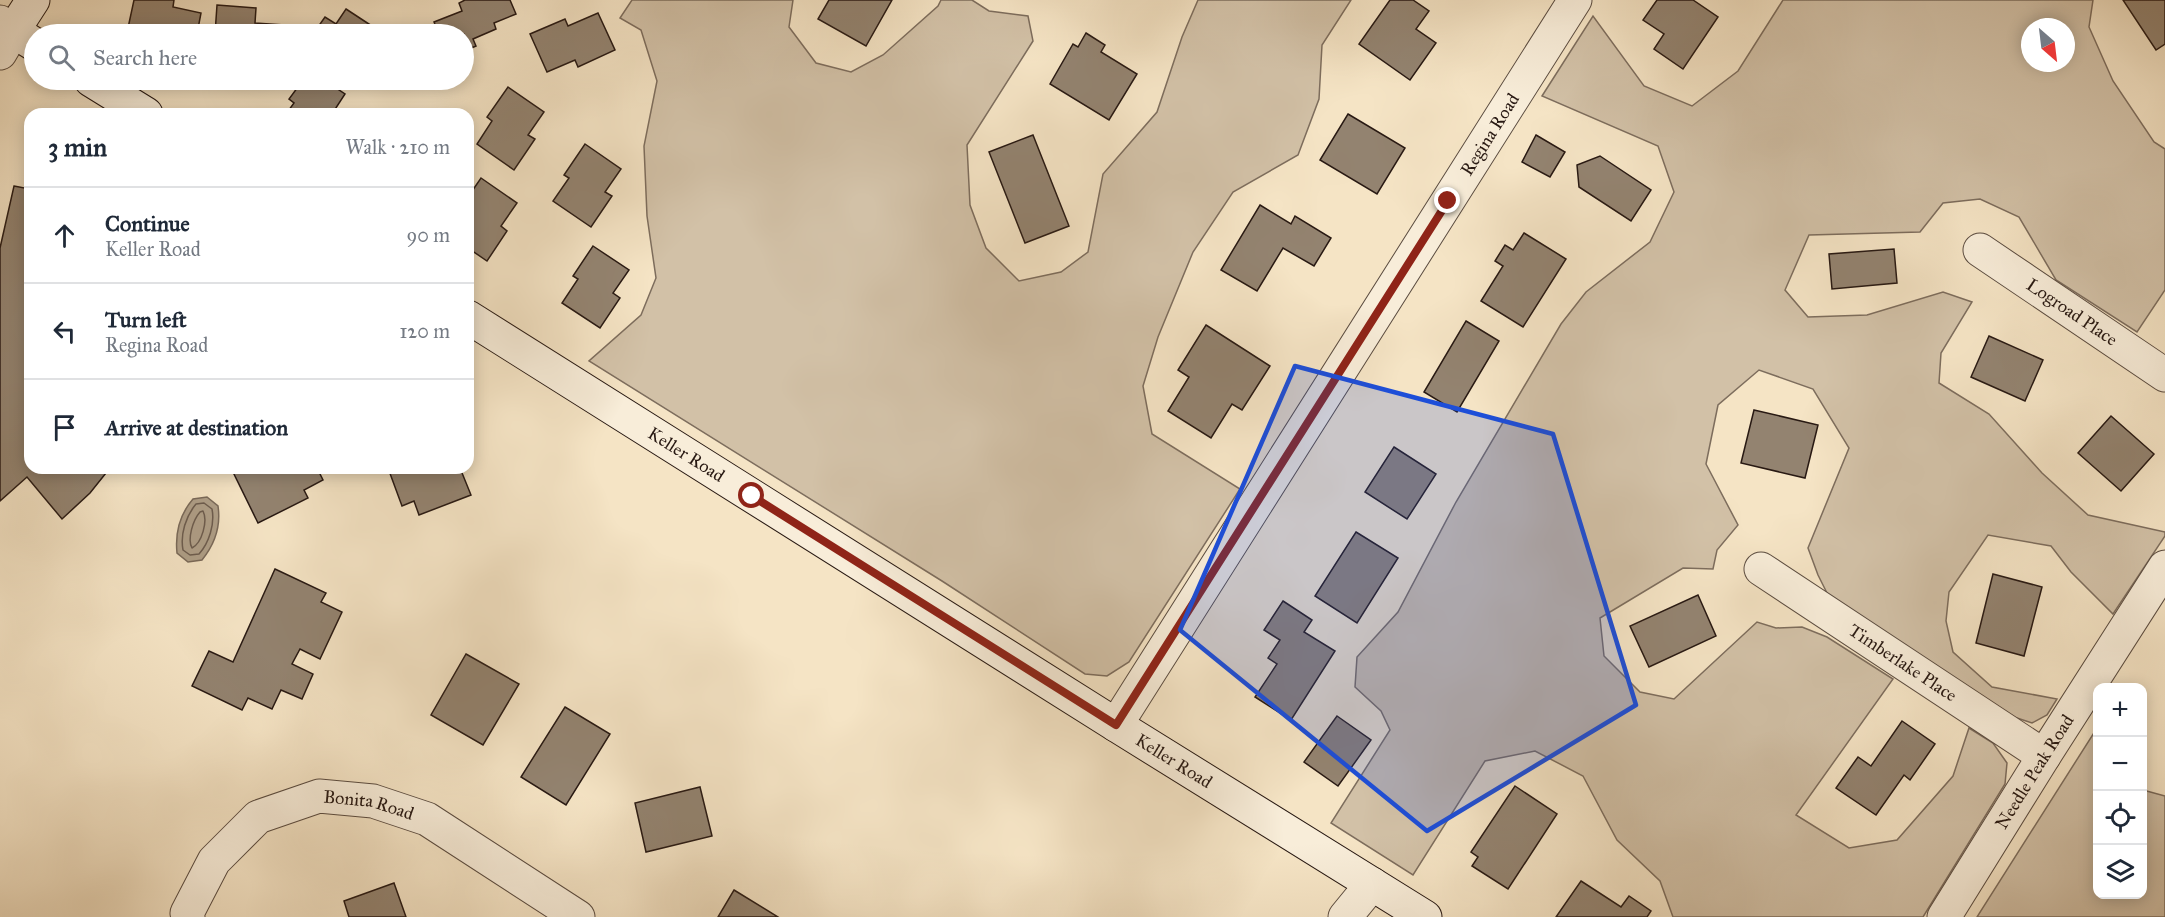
<!DOCTYPE html>
<meta charset="utf-8">
<style>
:root{--surface:#fff;--page:#f2f2f3;--text:#1f2937;--muted:#747a83;--line:#e0e1e3}
body{margin:0;font-family:"IM FELL Great Primer",serif;background:var(--page);color:var(--text)}
.controls{position:absolute;right:18px;bottom:18px;display:grid;overflow:hidden;border-radius:12px;box-shadow:0 3px 15px #0003}
.controls button{width:54px;height:54px;display:grid;place-items:center;padding:0;border:0;border-bottom:2px solid var(--line);background:var(--surface);color:var(--text);font:30px sans-serif}
.compass{position:absolute;left:2021px;top:18px;width:54px;height:54px;border-radius:50%;background:var(--surface);box-shadow:0 3px 15px #0003;rotate:152deg}
.stop{position:absolute;width:18px;height:18px;margin:-14px;border:4px solid #8f2418;border-radius:50%;background:#fff}
.stop.end{background:#8f2418;border-color:#fff;box-shadow:0 2px 6px #0008}
.list{margin:0;padding:0;list-style:none}
h2{display:flex;justify-content:space-between;align-items:center;height:78px;margin:0;padding:0 24px;font-size:26px}
h2 small{font-size:20px;font-weight:400;color:var(--muted)}
.list li{display:grid;grid-template-columns:39px 1fr auto;gap:18px;align-items:center;box-sizing:border-box;height:96px;padding:0 24px;border-top:2px solid var(--line)}
.list b{display:block;font-size:22px;white-space:nowrap}
.list p{margin:0;font-size:20px;white-space:nowrap;color:var(--muted)}
.list em{font-size:20px;font-style:normal;color:var(--muted)}
.icon{flex:none;width:33px;height:33px;fill:none;stroke:currentColor;stroke-width:2;stroke-linecap:round;stroke-linejoin:round}
.map{position:relative;flex:none;width:2165px;height:917px;overflow:hidden}
.search{position:absolute;background:var(--surface);box-shadow:0 3px 15px #0003;left:24px;top:24px;width:450px;height:66px;display:flex;align-items:center;gap:15px;box-sizing:border-box;padding:0 21px;border-radius:33px;color:var(--muted);font-size:22px}
.panel{position:absolute;background:var(--surface);box-shadow:0 3px 15px #0003;left:24px;top:108px;width:450px;height:366px;border-radius:18px}
.map>svg:first-child{display:block}
.green{fill:#d2c1a7;stroke:#7d6d5d;stroke-width:1.5;fill-rule:evenodd}
.water{fill:#af9f88;stroke:#796959;stroke-width:1.5}
.lines{fill:none;stroke-linecap:round;stroke-linejoin:round}
.shore{stroke:#6c5c4e;stroke-width:1.5}
.building{fill:#938370;stroke:#281913;stroke-width:1.5}
.street-casing{stroke:#5b4c40;stroke-width:35}
.secondary-casing{stroke:#281913;stroke-width:35}
.street{stroke:#f8edd9;stroke-width:33}
.secondary{stroke:#f8edd9;stroke-width:33}
.route{stroke:#8f2418;stroke-width:8}
.marked{fill:#1d4ed8;fill-opacity:0.2;stroke:#1d4ed8;stroke-width:4.5;stroke-linejoin:round}
.labels{text-anchor:middle;dominant-baseline:central;stroke-width:6;stroke-linejoin:round;paint-order:stroke}
.street-label{font-size:18px;fill:#281913;stroke:#f8edd9}
</style>
<div class="map">
<svg width="2165" height="917" viewBox="0 0 2165 917">
<rect width="100%" height="100%" fill="#f5e4c5"/>
<filter id="stains"><feTurbulence type="fractalNoise" baseFrequency=".00333" numOctaves="4"/><feColorMatrix values="0 0 0 0 .2 0 0 0 0 .09 0 0 0 0 .02 0 0 0 .5 -.17"/></filter>
<radialGradient id="worn" r=".72"><stop offset=".6" stop-color="#630" stop-opacity="0"/><stop offset="1" stop-color="#630" stop-opacity=".3"/></radialGradient>
<!-- green -->
<g class="green">
<polygon points="632,0 793,0 789,27 816,63 851,72 883,55 938,6 941,0 972,0 989,11 1028,16 1033,41 967,145 970,205 986,248 1019,281 1061,272 1088,252 1103,174 1157,112 1182,37 1198,0 1351,0 1322,45 1319,99 1298,155 1233,192 1193,252 1158,337 1143,386 1152,434 1240,489 1129,662 1107,676 1085,674 942,581 589,361 641,315 656,278 647,216 644,146 657,81 641,30 620,18"/>
<path d="M1783,0H2093L2089,27L2113,81L2154,142L2165,149V290L2137,332L2056,280L2019,217L1980,199L1943,203L1920,232L1809,235L1785,290L1808,317L1867,315L1943,292L1972,302L1941,353L1939,383L1989,414L2042,473L2088,515L2165,532V536L2113,614L2071,572L2051,546L1988,535L1949,592L1946,621L1953,652L1992,687L2057,699L2047,715L2032,723L2014,717L1828,595L1818,575L1808,548L1849,448L1813,389L1759,370L1718,405L1706,464L1738,525L1717,550L1713,569L1683,568L1600,618L1604,656L1640,692L1674,699L1757,622L1776,628L1802,627L1827,637L1893,679L1796,815L1849,848L1897,840L1953,776L1969,728L1993,743L2007,763L2005,784L1923,917H1673L1660,881L1617,840L1583,776L1535,751L1485,761L1413,875L1331,823L1390,730L1381,711L1355,687L1357,657L1398,612L1456,502L1561,324L1586,292L1650,242L1674,192L1658,146L1542,96L1593,16L1644,86L1692,106L1738,71ZM2030,27H2066V63H2030Z"/>
<polygon points="2097,728 2098,894 2142,894 2143,790 2165,796 2165,917 1977,917"/>
</g>
<!-- water -->
<path class="water" d="M207,497L218,506C221,526 215,544 202,560L188,562L177,553C175,533 180,514 193,499Z"/>
<g class="lines">
<!-- shore -->
<g class="shore">
<path d="M204,503L212,509C215,524 209,543 199,554L190,555L183,550C180,534 186,516 196,504Z"/>
<path d="M203,511C208,521 202,543 192,548C187,539 193,520 200,512Z"/>
</g>
</g>
<!-- building -->
<g class="building">
<polygon points="134,0 174,0 173,7 201,13 197,34 160,34 128,28"/>
<polygon points="465,0 510,0 516,14 494,23 496,29 473,39 476,46 464,51 464,34 439,34 434,22 462,11 459,3"/>
<polygon points="829,0 892,0 866,46 818,19"/>
<polygon points="1390,0 1413,0 1429,11 1416,29 1436,43 1410,80 1359,44"/>
<polygon points="1657,0 1693,0 1718,17 1683,69 1654,49 1664,34 1643,20"/>
<polygon points="2123,0 2165,0 2165,44 2156,50"/>
<polygon points="217,5 256,8 255,23 284,25 283,34 215,34"/>
<polygon points="346,9 375,28 370,34 313,34 325,17 336,24"/>
<polygon points="598,13 615,50 578,67 575,60 547,72 530,34 565,19 568,26"/>
<polygon points="1086,33 1105,45 1101,52 1137,74 1109,120 1050,84 1073,44 1078,47"/>
<polygon points="303,80 324,80 345,94 332,114 286,114 294,103 289,99"/>
<polygon points="508,87 544,112 528,135 535,139 514,170 477,144 492,121 487,117"/>
<polygon points="1348,114 1405,148 1377,194 1320,160"/>
<polygon points="1033,135 1069,226 1025,243 989,152"/>
<polygon points="1536,135 1565,152 1550,177 1522,162"/>
<polygon points="585,144 621,169 605,192 612,196 591,227 553,201 569,178 564,175"/>
<polygon points="1600,156 1651,190 1631,221 1579,187 1577,165"/>
<polygon points="481,178 517,203 501,226 507,231 487,261 468,248 468,197"/>
<polygon points="14,186 30,189 30,468 110,468 90,493 62,519 27,477 0,501 0,248"/>
<polygon points="1260,205 1291,224 1295,216 1331,238 1314,266 1283,248 1257,291 1221,270"/>
<polygon points="1524,233 1566,259 1523,327 1481,301 1503,266 1495,261 1505,245 1513,250"/>
<polygon points="593,246 629,270 613,293 620,298 600,328 562,303 578,279 573,276"/>
<polygon points="1894,249 1897,283 1832,289 1829,254"/>
<polygon points="1466,321 1499,341 1457,412 1424,392"/>
<polygon points="1206,325 1270,366 1242,410 1232,404 1211,438 1168,411 1189,377 1178,370"/>
<polygon points="1989,336 2043,360 2025,401 1971,377"/>
<polygon points="1754,410 1818,425 1805,478 1741,463"/>
<polygon points="2111,416 2154,454 2121,491 2078,453"/>
<polygon points="1394,447 1436,474 1407,519 1365,492"/>
<polygon points="231,468 317,468 323,480 304,490 308,498 258,523"/>
<polygon points="388,468 460,468 471,495 419,515 414,501 402,506"/>
<polygon points="1356,532 1398,558 1357,623 1315,596"/>
<polygon points="275,569 326,593 321,602 342,612 320,659 300,649 292,664 313,674 302,699 281,690 272,709 248,698 242,710 192,686 209,651 233,662"/>
<polygon points="1993,574 2042,587 2024,656 1976,643"/>
<polygon points="1698,595 1716,636 1649,667 1630,626"/>
<polygon points="1283,601 1312,620 1304,632 1335,651 1291,720 1255,697 1277,664 1268,658 1280,640 1264,630"/>
<polygon points="466,654 519,684 483,745 431,715"/>
<polygon points="565,707 610,734 566,805 521,777"/>
<polygon points="1337,716 1371,740 1338,786 1304,762"/>
<polygon points="1902,721 1935,744 1910,780 1904,775 1876,815 1836,788 1858,757 1871,766"/>
<polygon points="1515,786 1557,814 1508,889 1472,866 1478,857 1471,852"/>
<polygon points="700,787 712,836 646,852 635,803"/>
<polygon points="1581,881 1621,907 1629,896 1651,911 1647,917 1556,917"/>
<polygon points="394,883 406,917 349,917 344,901"/>
<polygon points="734,890 778,917 718,917"/>
</g>
<g class="lines">
<!-- street casing -->
<g class="street-casing">
<g id="street">
<polyline points="0,22 13,31 0,53"/>
<path id="s1" d="M1980,250L2165,375"/>
<path id="s2" d="M1761,569L2044,756"/>
<path id="s3" d="M1116,725L1575,0"/>
<path id="s4" d="M188,917L187,913L214,861L258,817L319,796L373,801L427,819L578,917"/>
<polyline points="1345,917 1372,884"/>
<path id="s5" d="M1944,917L2044,756L2165,567"/>
</g>
</g>
<!-- secondary casing -->
<g class="secondary-casing">
<g id="secondary">
<polyline points="33,0 13,31 34,44"/>
<polyline points="91,80 146,114"/>
<path id="s6" d="M468,317L1116,725L1425,917"/>
</g>
</g>
<!-- street -->
<use href="#street" class="street"/>
<!-- secondary -->
<use href="#secondary" class="secondary"/>
</g>
<g class="lines">
<!-- route -->
<polyline class="route" points="752,496 1116,725 1448,201"/>
</g>
<!-- marked area -->
<path class="marked" d="M1295,366L1553,434L1636,705L1427,831L1180,630Z"/>
<g class="labels">
<!-- street labels -->
<g class="street-label">
<text stroke="none"><textPath href="#s3" startOffset="699">Regina Road</textPath></text>
<text stroke="none"><textPath href="#s1" startOffset="111">Logroad Place</textPath></text>
<text stroke="none"><textPath href="#s6" startOffset="258">Keller Road</textPath></text>
<text stroke="none"><textPath href="#s2" startOffset="170">Timberlake Place</textPath></text>
<text stroke="none"><textPath href="#s6" startOffset="834">Keller Road</textPath></text>
<text stroke="none"><textPath href="#s5" startOffset="171">Needle Peak Road</textPath></text>
<text stroke="none"><textPath href="#s4" startOffset="240">Bonita Road</textPath></text>
</g>
</g>
<rect width="100%" height="100%" filter="url(#stains)"/>
<rect width="100%" height="100%" fill="url(#worn)"/>
</svg>
<div class="controls">
<button>+</button>
<button>−</button>
<button><svg class="icon" aria-label="locate" viewBox="0 0 24 24"><circle cx="12" cy="12" r="6"/><path d="M12 2v4M12 18v4M2 12h4M18 12h4"/></svg></button>
<button><svg class="icon" aria-label="layers" viewBox="0 0 24 24"><path d="M12 4l9 5-9 5-9-5zM3 14l9 5 9-5"/></svg></button>
</div>
<svg class="compass" viewBox="-18 -18 36 36"><path d="M0-13l5 13h-10z" fill="#e53935"/><path d="M0 13l5-13h-10z" fill="#747a83"/></svg>
<div class="stop" style="left:752px;top:496px"></div>
<div class="stop end" style="left:1448px;top:201px"></div>
<div class="search"><svg class="icon" aria-label="search" viewBox="0 0 24 24"><circle cx="10" cy="10" r="6"/><path d="M15 15l6 6"/></svg>Search here</div>
<section class="panel">
<h2>3 min<small>Walk · 210 m</small></h2>
<ul class="list">
<li><svg class="icon" aria-label="ahead" viewBox="0 0 24 24"><path d="M12 20V5M6 11l6-6 6 6"/></svg><div><b>Continue</b><p>Keller Road</p></div><em>90 m</em></li>
<li><svg class="icon" aria-label="left" viewBox="0 0 24 24"><path d="M17 20v-9H6M10 6l-5 5 5 5"/></svg><div><b>Turn left</b><p>Regina Road</p></div><em>120 m</em></li>
<li><svg class="icon" aria-label="arrive" viewBox="0 0 24 24"><path d="M6 21V4h12l-3 4 3 4H6"/></svg><div><b>Arrive at destination</b></div></li>
</ul>
</section>
</div>
